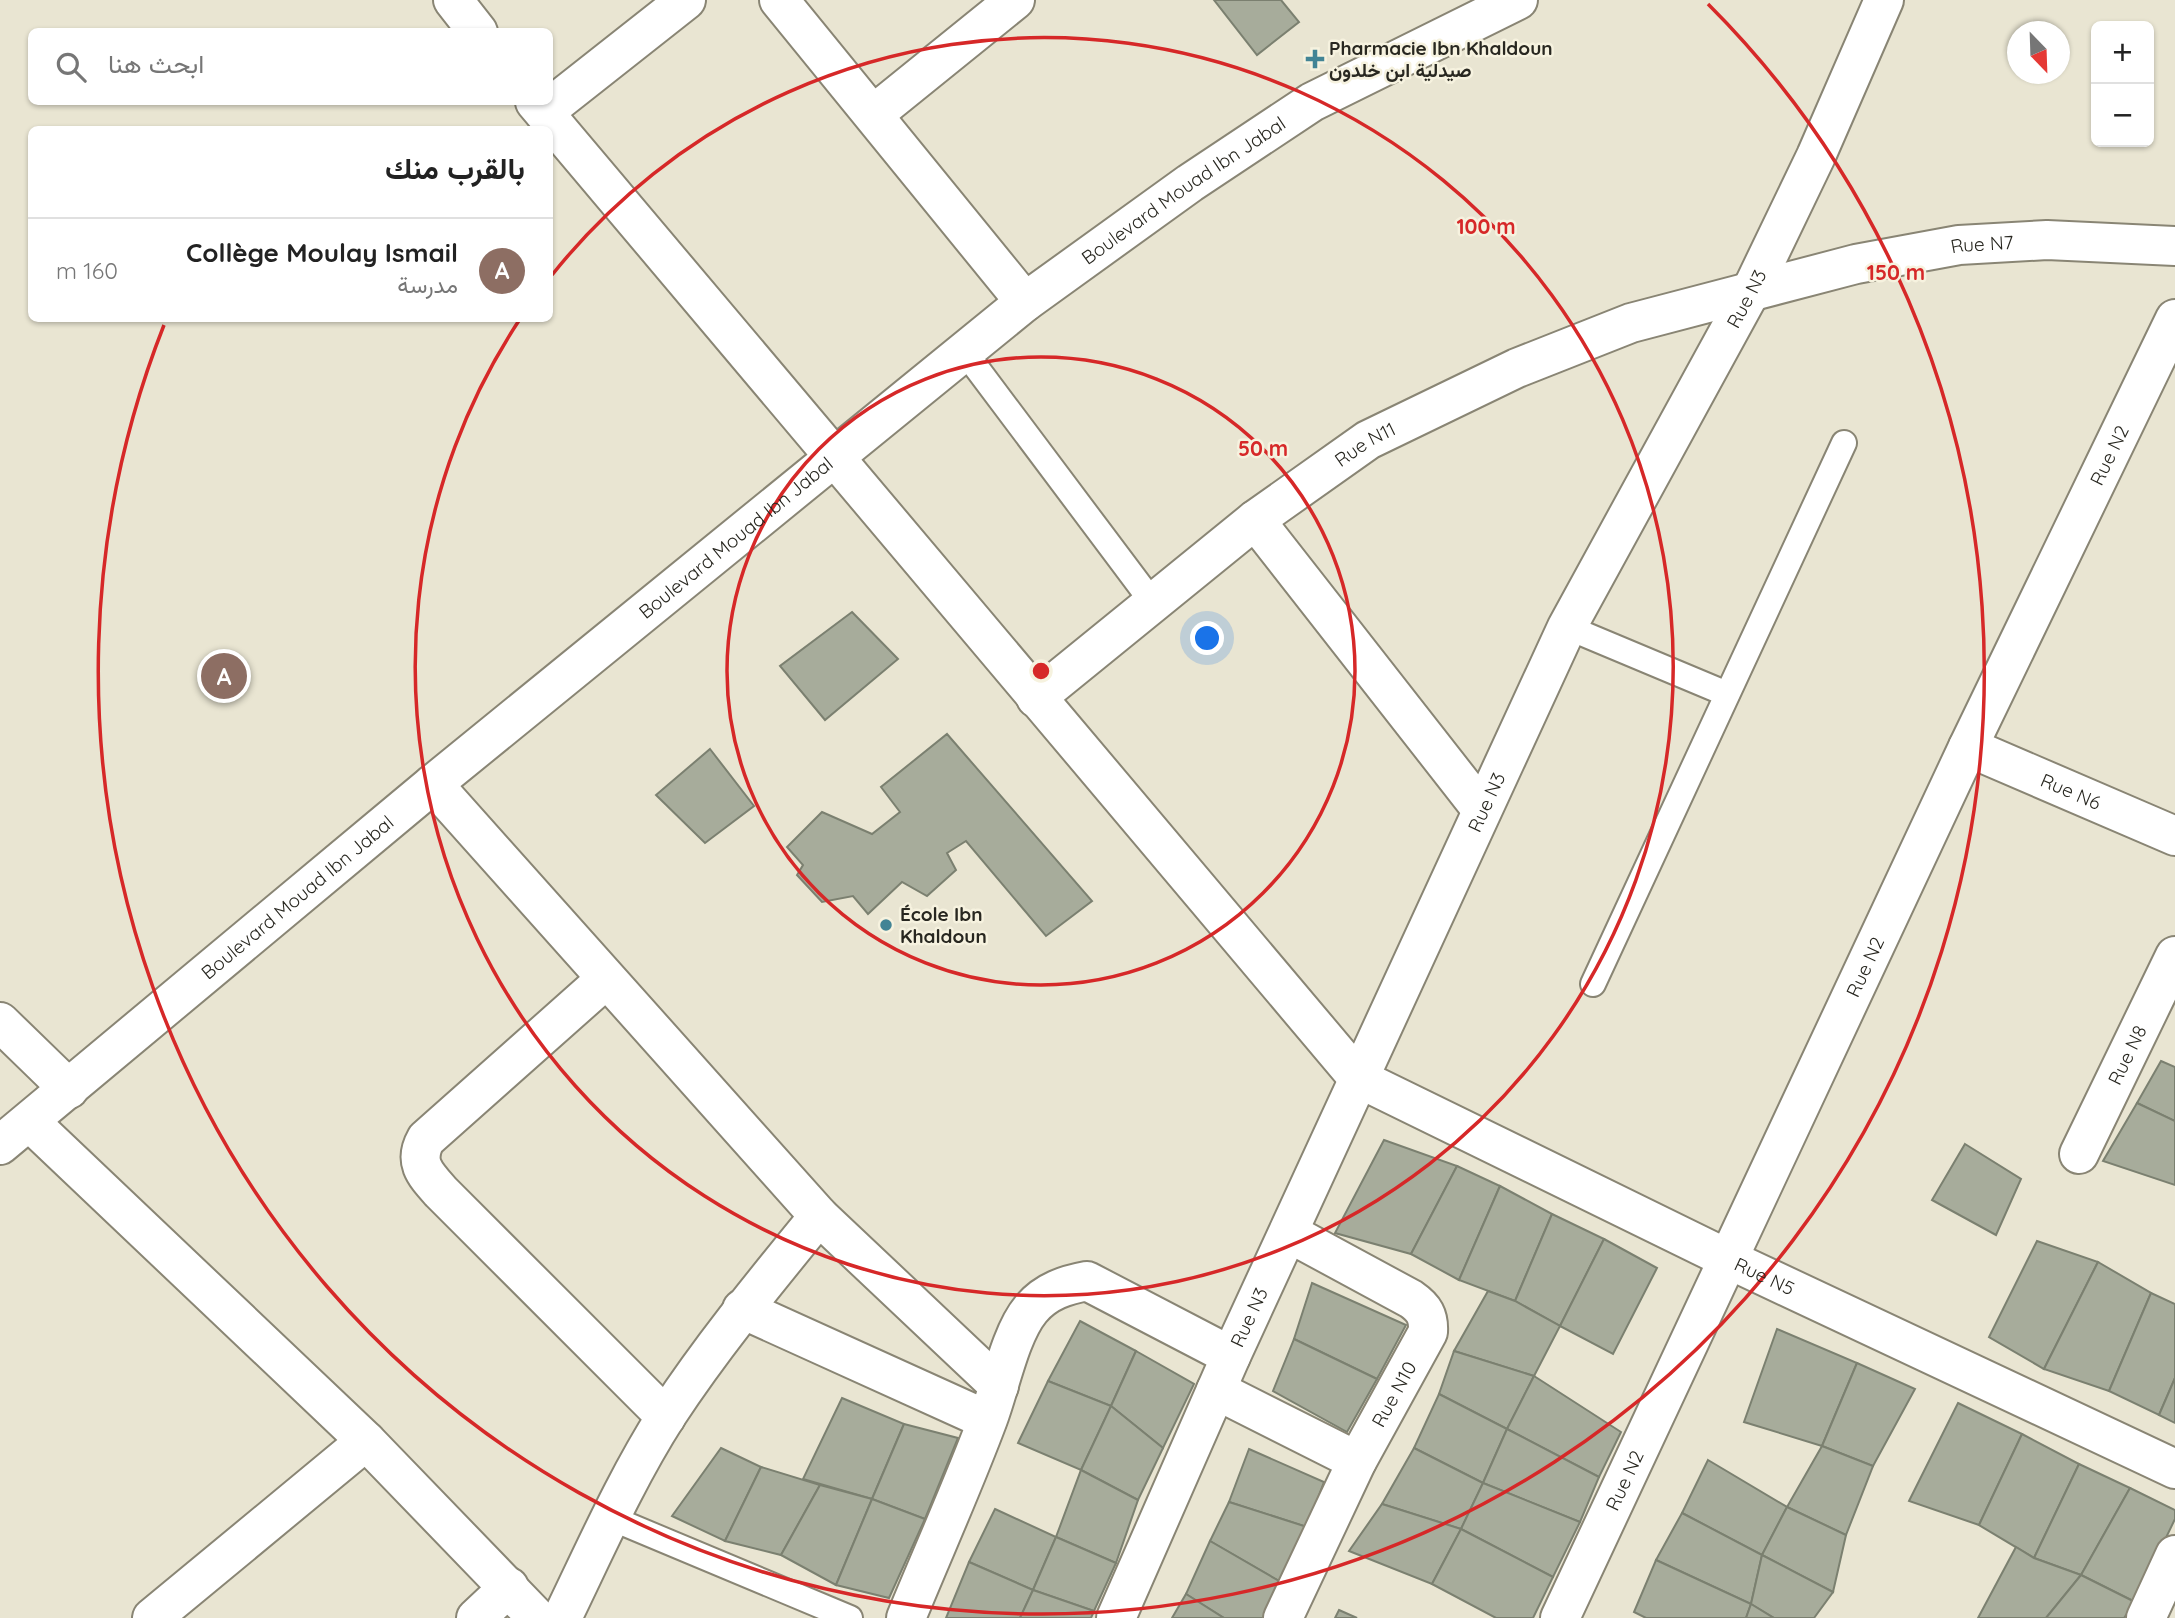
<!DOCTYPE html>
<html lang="ar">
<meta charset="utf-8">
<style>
:root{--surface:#fff;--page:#f2f2f2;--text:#222;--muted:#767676;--line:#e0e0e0;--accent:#428495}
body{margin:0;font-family:Quicksand,Vazirmatn,sans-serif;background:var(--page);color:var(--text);direction:rtl}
.controls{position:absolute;right:21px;top:21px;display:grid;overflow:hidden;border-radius:10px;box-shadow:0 2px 5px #0004}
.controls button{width:63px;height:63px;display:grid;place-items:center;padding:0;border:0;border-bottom:2px solid var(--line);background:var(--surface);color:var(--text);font:35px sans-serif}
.compass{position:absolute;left:2007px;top:21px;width:63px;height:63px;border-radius:50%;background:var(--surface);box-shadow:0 2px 5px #0004;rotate:157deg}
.you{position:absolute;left:1208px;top:639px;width:24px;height:24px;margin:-18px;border:5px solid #fff;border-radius:50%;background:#1a73e8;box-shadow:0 0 0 10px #1a73e833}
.badge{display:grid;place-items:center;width:46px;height:46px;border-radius:50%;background:var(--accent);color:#fff;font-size:23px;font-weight:700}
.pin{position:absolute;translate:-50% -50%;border:4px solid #fff;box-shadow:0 2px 7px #0006}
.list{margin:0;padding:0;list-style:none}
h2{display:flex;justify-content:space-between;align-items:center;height:91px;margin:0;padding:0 28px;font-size:30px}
h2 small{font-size:23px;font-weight:400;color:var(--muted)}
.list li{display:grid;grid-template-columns:46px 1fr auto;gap:21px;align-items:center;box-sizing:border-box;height:105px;padding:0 28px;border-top:2px solid var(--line)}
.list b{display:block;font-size:26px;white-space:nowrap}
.list p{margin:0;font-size:23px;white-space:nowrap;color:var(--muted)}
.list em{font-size:23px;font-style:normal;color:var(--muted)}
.icon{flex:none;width:38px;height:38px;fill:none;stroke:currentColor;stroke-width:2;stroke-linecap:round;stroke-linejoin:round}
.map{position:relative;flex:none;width:2175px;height:1618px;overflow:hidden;direction:ltr}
.search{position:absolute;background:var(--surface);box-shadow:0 2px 5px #0004;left:28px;top:28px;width:525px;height:77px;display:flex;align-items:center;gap:18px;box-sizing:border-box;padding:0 24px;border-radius:10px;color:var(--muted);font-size:26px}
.panel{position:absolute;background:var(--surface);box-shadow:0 2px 5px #0004;left:28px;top:126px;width:525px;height:196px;border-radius:10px;direction:rtl}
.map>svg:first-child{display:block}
.building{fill:#a7ac9b;stroke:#7b8070;stroke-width:2}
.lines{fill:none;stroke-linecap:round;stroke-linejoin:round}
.service-casing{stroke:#898574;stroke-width:28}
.minor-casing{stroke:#898574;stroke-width:42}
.secondary-casing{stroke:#898574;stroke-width:42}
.service{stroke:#fff;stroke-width:24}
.minor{stroke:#fff;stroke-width:38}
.secondary{stroke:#fff;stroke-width:38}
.ring{fill:none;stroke:#d62828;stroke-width:3.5}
.poi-dot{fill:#428495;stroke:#f6f2df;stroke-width:2.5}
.labels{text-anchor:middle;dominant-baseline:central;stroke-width:5;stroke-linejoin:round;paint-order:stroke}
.poi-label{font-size:19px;font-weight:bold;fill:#282720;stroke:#f6f2df;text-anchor:start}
.street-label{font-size:19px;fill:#282720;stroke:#f6f2df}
.centre{fill:#d62828;stroke:#f6f2df;stroke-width:3.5}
.ring-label{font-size:21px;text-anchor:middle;font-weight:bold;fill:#d62828;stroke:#f6f2df;stroke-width:5;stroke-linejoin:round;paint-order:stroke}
</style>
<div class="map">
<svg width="2175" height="1618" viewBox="0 0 2175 1618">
<rect width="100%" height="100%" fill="#e9e5d2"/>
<!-- building -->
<g class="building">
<polygon points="1214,0 1281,0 1299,22 1257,55"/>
<polygon points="852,612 898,659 825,720 780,666"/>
<polygon points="947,734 1092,901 1046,936 966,841 947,853 956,870 927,896 902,882 868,914 853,896 822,902 797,875 803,865 787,847 822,812 872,834 900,812 881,787"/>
<polygon points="710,749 754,806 705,843 656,795"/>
<polygon points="2161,1061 2175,1067 2175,1121 2137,1103"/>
<polygon points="2137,1103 2175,1121 2175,1185 2103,1161"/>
<polygon points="1384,1140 1457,1166 1411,1254 1335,1233"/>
<polygon points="1965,1144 2021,1179 1996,1235 1932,1200"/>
<polygon points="1457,1166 1500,1186 1459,1280 1411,1254"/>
<polygon points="1500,1186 1552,1214 1515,1301 1459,1280"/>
<polygon points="1552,1214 1604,1239 1560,1326 1515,1301"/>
<polygon points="1604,1239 1657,1268 1613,1354 1560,1326"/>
<polygon points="2037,1241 2098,1262 2044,1369 1989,1337"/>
<polygon points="2098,1262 2151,1293 2109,1391 2044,1369"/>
<polygon points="1312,1283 1406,1325 1377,1379 1294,1339"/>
<polygon points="1488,1291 1515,1301 1560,1326 1534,1376 1454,1351"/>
<polygon points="2151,1293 2175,1304 2175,1378 2159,1415 2109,1391"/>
<polygon points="1080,1321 1136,1351 1111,1406 1048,1381"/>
<polygon points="1777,1329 1857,1363 1822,1446 1744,1422"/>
<polygon points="1294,1339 1377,1379 1347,1432 1273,1391"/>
<polygon points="1136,1351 1194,1384 1163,1448 1111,1406"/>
<polygon points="1454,1351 1534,1376 1507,1429 1439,1394"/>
<polygon points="1857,1363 1915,1389 1873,1466 1822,1446"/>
<polygon points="1534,1376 1621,1432 1599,1477 1507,1429"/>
<polygon points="2175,1378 2175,1423 2159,1415"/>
<polygon points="1048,1381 1111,1406 1081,1470 1018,1443"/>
<polygon points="1439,1394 1507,1429 1483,1483 1414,1448"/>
<polygon points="842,1398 904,1424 872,1499 803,1479"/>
<polygon points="1958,1403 2022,1434 1979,1525 1909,1501"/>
<polygon points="1111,1406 1163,1448 1138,1500 1081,1470"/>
<polygon points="904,1424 958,1438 925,1519 872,1499"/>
<polygon points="1507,1429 1599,1477 1580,1522 1483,1483"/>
<polygon points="2022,1434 2079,1464 2034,1558 1979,1525"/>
<polygon points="1822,1446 1873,1466 1846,1535 1787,1507"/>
<polygon points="721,1448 761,1467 725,1541 672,1516"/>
<polygon points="1414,1448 1483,1483 1461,1529 1382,1504"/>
<polygon points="1249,1449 1324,1482 1307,1527 1229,1502"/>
<polygon points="1708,1460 1787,1507 1762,1555 1682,1513"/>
<polygon points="2079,1464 2130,1488 2081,1575 2034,1558"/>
<polygon points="761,1467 820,1485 781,1555 725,1541"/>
<polygon points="1081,1470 1138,1500 1116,1563 1056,1537"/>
<polygon points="1483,1483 1580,1522 1553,1577 1461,1529"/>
<polygon points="820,1485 872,1499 836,1585 781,1555"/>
<polygon points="2130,1488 2175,1510 2175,1519 2135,1602 2081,1575"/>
<polygon points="872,1499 925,1519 889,1598 836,1585"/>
<polygon points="1229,1502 1307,1527 1279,1581 1210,1541"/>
<polygon points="1382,1504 1461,1529 1432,1584 1349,1551"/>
<polygon points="1787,1507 1846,1535 1833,1592 1762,1555"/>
<polygon points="995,1509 1056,1537 1033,1590 969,1562"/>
<polygon points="1682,1513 1762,1555 1751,1604 1656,1560"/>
<polygon points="1461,1529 1553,1577 1533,1618 1496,1618 1432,1584"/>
<polygon points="1056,1537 1116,1563 1094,1611 1033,1590"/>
<polygon points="1210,1541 1279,1581 1264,1618 1224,1618 1186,1594"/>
<polygon points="2016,1547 2034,1558 2081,1575 2046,1618 1978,1618"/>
<polygon points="1762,1555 1833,1592 1814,1618 1774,1618 1751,1604"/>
<polygon points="1656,1560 1751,1604 1746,1618 1646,1618 1634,1612"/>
<polygon points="969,1562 1033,1590 1020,1618 946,1618"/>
<polygon points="2081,1575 2135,1602 2124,1618 2046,1618"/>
<polygon points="1033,1590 1094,1611 1091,1618 1020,1618"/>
<polygon points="1186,1594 1224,1618 1172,1618"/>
<polygon points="1751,1604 1774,1618 1746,1618"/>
<polygon points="1339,1610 1357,1618 1335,1618"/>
</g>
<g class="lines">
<!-- service casing -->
<g class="service-casing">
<g id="service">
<polyline points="964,351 1153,603"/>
<polyline points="1567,627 1727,694"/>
<polyline points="1593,984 1844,443"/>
<polyline points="611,1518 850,1618"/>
</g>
</g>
<!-- minor casing -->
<g class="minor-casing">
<g id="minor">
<polyline points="453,0 478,32"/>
<polyline points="779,0 1025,302"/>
<path id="s1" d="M535,102L1358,1078L1728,1259L2175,1469"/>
<polyline points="544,112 686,0"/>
<polyline points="874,114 1015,0"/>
<polyline points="1255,520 1482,810"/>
<path id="s2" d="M1036,698L1255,520L1368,440L1517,368L1631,323L1856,264L1959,245L2047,240L2175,246"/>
<path id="s3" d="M1968,747L2175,836"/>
<polyline points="433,784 819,1216 999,1386"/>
<path d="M605,980L426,1139C413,1162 425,1174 441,1192L666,1417"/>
<polyline points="0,1022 69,1089"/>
<polyline points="30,1122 366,1441 537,1618"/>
<path id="s4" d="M2079,1154L2175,956"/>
<polyline points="742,1309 987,1420"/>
<polyline points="1216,1390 1357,1461"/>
<polyline points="152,1618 366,1441"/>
<polyline points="476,1618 509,1587"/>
<path d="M562,1618C595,1550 626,1479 667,1415C713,1345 766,1281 819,1216"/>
<path d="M906,1618C933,1552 963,1486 988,1419C1000,1387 1010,1334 1031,1309C1046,1291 1066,1285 1087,1281L1231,1356"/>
<path id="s5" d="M1116,1618L1231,1356L1567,627L1752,289L1816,156L1884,0"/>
<path id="s6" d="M1283,1618L1357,1461L1428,1332C1429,1316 1424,1308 1411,1299L1289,1233"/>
<path id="s7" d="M1560,1618L1968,747L2175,319"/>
<polyline points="2146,1618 2175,1555"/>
</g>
</g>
<!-- secondary casing -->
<g class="secondary-casing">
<g id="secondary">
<path id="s8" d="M0,1145L433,784L1025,302L1190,183L1312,102L1518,0"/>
</g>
</g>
<!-- service -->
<use href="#service" class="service"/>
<!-- minor -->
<use href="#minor" class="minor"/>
<!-- secondary -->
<use href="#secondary" class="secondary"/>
</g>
<!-- distance rings -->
<g class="ring">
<circle cx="1041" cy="671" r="314"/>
<path d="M552 275A629 629 0 1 1 520 319"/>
<path d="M1708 4A943 943 0 1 1 164 325"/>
</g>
<!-- markers -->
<g class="poi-dot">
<path d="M1311.5 48.5h7v7h7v7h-7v7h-7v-7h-7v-7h7z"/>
<circle cx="886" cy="925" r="7"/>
</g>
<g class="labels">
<!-- poi labels -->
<g class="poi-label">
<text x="1329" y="48">Pharmacie Ibn Khaldoun<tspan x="1329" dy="22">صيدلية ابن خلدون</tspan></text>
<text x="900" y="914">École Ibn<tspan x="900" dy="22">Khaldoun</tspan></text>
</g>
<!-- street labels -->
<g class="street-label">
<text stroke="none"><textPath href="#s8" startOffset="1521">Boulevard Mouad Ibn Jabal</textPath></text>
<text stroke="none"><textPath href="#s2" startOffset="1069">Rue N7</textPath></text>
<text stroke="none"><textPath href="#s5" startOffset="1463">Rue N3</textPath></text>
<text stroke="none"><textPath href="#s2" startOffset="416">Rue N11</textPath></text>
<text stroke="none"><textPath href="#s7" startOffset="1286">Rue N2</textPath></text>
<text stroke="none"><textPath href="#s8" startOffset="954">Boulevard Mouad Ibn Jabal</textPath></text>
<text stroke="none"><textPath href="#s3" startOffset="112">Rue N6</textPath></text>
<text stroke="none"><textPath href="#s5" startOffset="896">Rue N3</textPath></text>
<text stroke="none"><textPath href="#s8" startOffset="387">Boulevard Mouad Ibn Jabal</textPath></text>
<text stroke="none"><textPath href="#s7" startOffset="719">Rue N2</textPath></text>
<text stroke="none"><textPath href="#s4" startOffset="110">Rue N8</textPath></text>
<text stroke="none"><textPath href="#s1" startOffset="1729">Rue N5</textPath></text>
<text stroke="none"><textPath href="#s5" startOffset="329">Rue N3</textPath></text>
<text stroke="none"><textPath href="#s6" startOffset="250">Rue N10</textPath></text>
<text stroke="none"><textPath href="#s7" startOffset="152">Rue N2</textPath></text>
</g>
</g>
<circle cx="1041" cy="671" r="10" class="centre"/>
<g class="ring-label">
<text x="1486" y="234">100 m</text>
<text x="1896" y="280">150 m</text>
<text x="1263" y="456">50 m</text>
</g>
</svg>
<div class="controls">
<button>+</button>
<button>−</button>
</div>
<svg class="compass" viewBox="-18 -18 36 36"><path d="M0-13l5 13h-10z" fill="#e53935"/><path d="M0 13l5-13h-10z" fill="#767676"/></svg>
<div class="you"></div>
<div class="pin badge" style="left:224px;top:676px;background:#8d6e63">A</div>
<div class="search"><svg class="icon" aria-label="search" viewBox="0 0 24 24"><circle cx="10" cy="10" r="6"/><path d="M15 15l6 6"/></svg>ابحث هنا</div>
<section class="panel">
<h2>بالقرب منك<small></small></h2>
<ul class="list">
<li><span class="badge" style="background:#8d6e63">A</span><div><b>Collège Moulay Ismail</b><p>مدرسة</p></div><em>160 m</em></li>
</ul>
</section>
</div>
